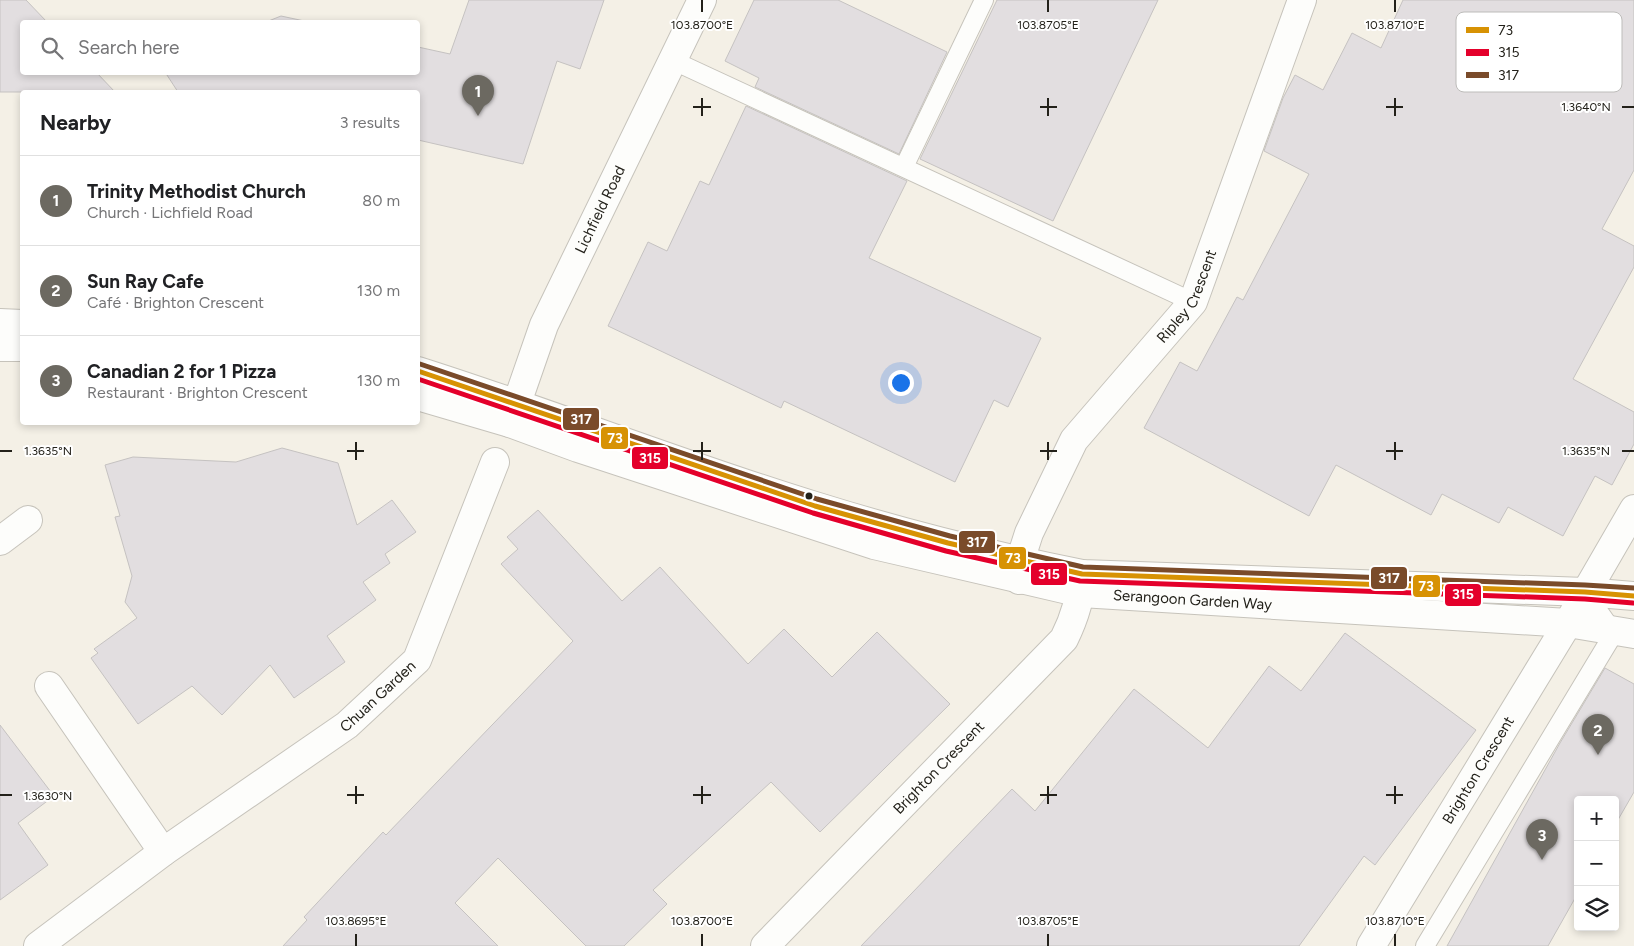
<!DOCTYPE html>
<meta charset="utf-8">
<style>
:root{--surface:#fff;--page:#f6f6f6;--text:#202124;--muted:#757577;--line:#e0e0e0;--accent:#6c6961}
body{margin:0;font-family:Figtree,sans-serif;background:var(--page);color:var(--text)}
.controls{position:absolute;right:15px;bottom:15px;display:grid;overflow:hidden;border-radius:5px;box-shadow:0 2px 8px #0003}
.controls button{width:45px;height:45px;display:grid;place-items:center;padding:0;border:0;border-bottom:1px solid var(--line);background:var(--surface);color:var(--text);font:25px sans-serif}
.you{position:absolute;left:900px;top:382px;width:18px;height:18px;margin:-12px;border:4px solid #fff;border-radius:50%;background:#1a73e8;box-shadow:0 0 0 8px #1a73e833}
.badge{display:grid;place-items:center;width:32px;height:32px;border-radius:50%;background:var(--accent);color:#fff;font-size:16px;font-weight:700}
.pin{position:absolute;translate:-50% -41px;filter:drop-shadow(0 1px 2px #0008)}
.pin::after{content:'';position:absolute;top:26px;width:18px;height:15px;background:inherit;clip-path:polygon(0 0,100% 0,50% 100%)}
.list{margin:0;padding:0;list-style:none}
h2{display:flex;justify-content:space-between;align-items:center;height:65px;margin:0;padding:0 20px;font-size:21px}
h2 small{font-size:16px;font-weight:400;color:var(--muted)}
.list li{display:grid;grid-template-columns:32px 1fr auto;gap:15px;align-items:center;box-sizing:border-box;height:90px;padding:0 20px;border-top:1px solid var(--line)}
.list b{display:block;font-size:19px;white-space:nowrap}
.list p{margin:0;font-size:16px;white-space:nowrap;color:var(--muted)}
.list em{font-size:16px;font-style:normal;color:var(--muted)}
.icon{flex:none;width:28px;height:28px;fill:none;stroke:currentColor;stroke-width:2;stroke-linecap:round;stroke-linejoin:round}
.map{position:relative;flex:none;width:1634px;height:946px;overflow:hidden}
.search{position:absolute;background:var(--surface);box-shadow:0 2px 8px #0003;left:20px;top:20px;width:400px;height:55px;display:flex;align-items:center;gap:12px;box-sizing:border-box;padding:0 18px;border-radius:5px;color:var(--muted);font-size:19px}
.panel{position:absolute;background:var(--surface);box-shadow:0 2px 8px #0003;left:20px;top:90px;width:400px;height:335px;border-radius:5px}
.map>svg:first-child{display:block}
.building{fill:#e2dee0;stroke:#c5c2c1}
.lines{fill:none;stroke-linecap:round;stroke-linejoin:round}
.lane-casing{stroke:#c6c3bb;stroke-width:20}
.street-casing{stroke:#c6c3bb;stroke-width:30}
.secondary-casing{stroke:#c6c3bb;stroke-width:30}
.lane{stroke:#fdfdfb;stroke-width:18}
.street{stroke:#fdfdfb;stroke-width:28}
.secondary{stroke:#fdfdfb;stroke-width:28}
.bus-1-casing{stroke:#fff;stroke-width:9}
.bus-2-casing{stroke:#fff;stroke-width:9}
.bus-3-casing{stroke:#fff;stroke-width:9}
.bus-1{stroke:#d79204;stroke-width:5}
.bus-2{stroke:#e4002b;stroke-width:5}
.bus-3{stroke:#7a4b2a;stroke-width:5}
.ticks{fill:none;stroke:#23211a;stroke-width:2}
.bus-dot{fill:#23211a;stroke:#fff;stroke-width:2}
.labels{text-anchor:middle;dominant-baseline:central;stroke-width:4;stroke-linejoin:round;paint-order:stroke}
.street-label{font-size:15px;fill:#23211a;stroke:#fff}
.key{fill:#fff;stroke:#bdbcba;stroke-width:1}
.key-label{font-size:14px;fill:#23211a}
.ticks-label{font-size:12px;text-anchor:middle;fill:#23211a;stroke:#fff;stroke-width:4;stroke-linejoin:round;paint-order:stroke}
.line-badge{stroke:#fff;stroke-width:2}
.badge-label{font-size:14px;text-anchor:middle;font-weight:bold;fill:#fff}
</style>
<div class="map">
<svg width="1634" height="946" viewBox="0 0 1634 946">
<rect width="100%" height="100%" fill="#f4f0e6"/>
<!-- building -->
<g class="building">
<polygon points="0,0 26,0 47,22 22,22 22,72 96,72 115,92 0,92"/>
<polygon points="469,0 604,0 580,69 557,61 523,164 418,140 418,92 178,92 165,72 418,72 418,47 450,54"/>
<polygon points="754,0 838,0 947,52 899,154 755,87 759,78 725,61"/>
<polygon points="997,0 1158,0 1053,221 920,159"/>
<polygon points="1403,0 1634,0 1634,170 1602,229 1634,246 1634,267 1573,379 1634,412 1634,444 1612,485 1595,476 1563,536 1508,507 1499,523 1442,494 1431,515 1336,465 1309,516 1144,428 1180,362 1197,371 1237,297 1243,300 1309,174 1264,151 1283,98 1295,75 1323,90 1352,33 1381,48"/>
<polygon points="281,16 309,22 266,22"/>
<polygon points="746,106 907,181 869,258 1041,338 1008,407 994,400 955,482 784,401 781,408 608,326 648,242 667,251 700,181 709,185"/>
<polygon points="282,448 338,463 357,525 392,500 416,532 385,554 390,563 363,582 376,600 327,636 345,662 294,698 270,665 222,715 192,686 138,724 91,658 98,653 94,649 137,618 125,602 132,576 115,517 120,516 105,465 133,457 236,462"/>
<polygon points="538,510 622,601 660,567 748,664 784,629 832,677 877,632 950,704 820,832 771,782 653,890 667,904 624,946 586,946 498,858 455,903 498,946 283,946 307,920 304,917 383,832 386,835 573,641 501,564 518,549 507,537"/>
<polygon points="1345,633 1476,730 1375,865 1364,856 1299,946 861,946 1012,789 1035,811 1134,689 1208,748 1269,666 1301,691"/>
<polygon points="1605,668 1634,684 1634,792 1615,825 1615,800 1578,800 1578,893 1548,946 1447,946 1560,743"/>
<polygon points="0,725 54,796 18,823 48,865 0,900"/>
</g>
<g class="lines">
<!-- lane casing -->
<g class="lane-casing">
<g id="lane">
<polyline points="674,61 1193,302"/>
<polyline points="904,167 984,0"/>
<polyline points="1425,946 1614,633 1585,592"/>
</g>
</g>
<!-- street casing -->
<g class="street-casing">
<g id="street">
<path id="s1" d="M510,423L544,325L702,0"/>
<polyline points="0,541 28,520"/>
<path id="s2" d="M1019,580L1020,561L1029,533L1074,440L1193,302L1302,0"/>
<polyline points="49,686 163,852"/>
<path id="s3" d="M38,946L163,852L347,725L417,660L495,462"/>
<path id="s4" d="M765,946L1064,639C1075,617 1081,598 1082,574"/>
<path id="s5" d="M1371,946L1568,623L1634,509"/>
</g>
</g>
<!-- secondary casing -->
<g class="secondary-casing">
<g id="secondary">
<polyline points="0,323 22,324"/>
<polyline points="0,347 22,347"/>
<path d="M418,371C551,413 681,465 815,506C902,533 993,556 1082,574L1585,592L1634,596"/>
<path id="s6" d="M418,396L510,423L578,448L874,545L1081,593L1568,623L1634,634"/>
</g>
</g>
<!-- lane -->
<use href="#lane" class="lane"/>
<!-- street -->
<use href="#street" class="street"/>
<!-- secondary -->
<use href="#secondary" class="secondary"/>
<!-- bus-1 casing -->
<g class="bus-1-casing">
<polyline id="bus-1" points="418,371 815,506 948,543 1082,574 1585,592 1634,596"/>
</g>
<!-- bus-2 casing -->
<g class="bus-2-casing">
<polyline id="bus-2" points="418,379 813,513 946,551 1080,581 1585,599 1633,603"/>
</g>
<!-- bus-3 casing -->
<g class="bus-3-casing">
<polyline id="bus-3" points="420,364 817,499 950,536 1083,567 1585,585 1634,588"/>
</g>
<!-- bus-1 -->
<use href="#bus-1" class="bus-1"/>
<!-- bus-2 -->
<use href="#bus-2" class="bus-2"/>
<!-- bus-3 -->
<use href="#bus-3" class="bus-3"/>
</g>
<!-- ticks -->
<path class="ticks" d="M702,0V12M1048,0V12M1395,0V12M702,98V116M1048,98V116M1395,98V116M693,107H711M1040,107H1057M1386,107H1403M1622,107H1634M356,442V460M702,442V460M1048,442V460M1395,442V460M0,451H12M347,451H364M693,451H711M1040,451H1057M1386,451H1403M1622,451H1634M356,786V804M702,786V804M1048,786V804M1395,786V804M0,795H12M347,795H364M693,795H711M1040,795H1057M1386,795H1403M356,934V946M702,934V946M1048,934V946M1395,934V946"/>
<!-- markers -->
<circle class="bus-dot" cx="809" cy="496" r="4.5"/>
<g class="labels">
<!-- street labels -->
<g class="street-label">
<text stroke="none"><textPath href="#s1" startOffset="232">Lichfield Road</textPath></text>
<text stroke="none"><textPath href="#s2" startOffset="336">Ripley Crescent</textPath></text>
<text stroke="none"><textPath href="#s6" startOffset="804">Serangoon Garden Way</textPath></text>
<text stroke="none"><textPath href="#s3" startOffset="422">Chuan Garden</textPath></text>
<text stroke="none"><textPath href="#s4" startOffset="249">Brighton Crescent</textPath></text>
<text stroke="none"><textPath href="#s5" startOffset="206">Brighton Crescent</textPath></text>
</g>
</g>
<!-- legend -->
<rect x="1456" y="12" width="166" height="80" rx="8" class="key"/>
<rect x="1466" y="27" width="23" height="6" fill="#d79204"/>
<rect x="1466" y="49" width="23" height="7" fill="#e4002b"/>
<rect x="1466" y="72" width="23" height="6" fill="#7a4b2a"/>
<g class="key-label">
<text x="1498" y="35">73</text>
<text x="1498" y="57">315</text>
<text x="1498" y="80">317</text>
</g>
<g class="ticks-label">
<text x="702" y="29">103.8700°E</text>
<text x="1048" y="29">103.8705°E</text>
<text x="1395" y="29">103.8710°E</text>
<text x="1586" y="111">1.3640°N</text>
<text x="48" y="455">1.3635°N</text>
<text x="1586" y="455">1.3635°N</text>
<text x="48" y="800">1.3630°N</text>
<text x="356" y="925">103.8695°E</text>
<text x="702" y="925">103.8700°E</text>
<text x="1048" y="925">103.8705°E</text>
<text x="1395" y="925">103.8710°E</text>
</g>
<g class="line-badge">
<rect x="562" y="407" width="38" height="24" rx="5" fill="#7a4b2a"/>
<rect x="600" y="426" width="29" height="24" rx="5" fill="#d79204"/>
<rect x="631" y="446" width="38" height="24" rx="5" fill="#e4002b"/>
<rect x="958" y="530" width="38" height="24" rx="5" fill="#7a4b2a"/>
<rect x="998" y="546" width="29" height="24" rx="5" fill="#d79204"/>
<rect x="1030" y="562" width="38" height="24" rx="5" fill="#e4002b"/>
<rect x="1370" y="566" width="38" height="24" rx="5" fill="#7a4b2a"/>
<rect x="1412" y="574" width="29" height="24" rx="5" fill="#d79204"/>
<rect x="1444" y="583" width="38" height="24" rx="5" fill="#e4002b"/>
</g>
<g class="badge-label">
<text x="581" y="424">317</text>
<text x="615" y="443">73</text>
<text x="650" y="463">315</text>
<text x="977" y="547">317</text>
<text x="1013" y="563">73</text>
<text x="1049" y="579">315</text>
<text x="1389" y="583">317</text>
<text x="1426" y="591">73</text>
<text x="1463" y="599">315</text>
</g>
</svg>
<div class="controls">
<button>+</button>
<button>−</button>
<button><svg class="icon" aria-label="layers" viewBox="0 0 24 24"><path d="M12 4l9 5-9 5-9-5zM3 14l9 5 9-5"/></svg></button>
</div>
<div class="you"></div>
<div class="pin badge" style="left:478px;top:116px">1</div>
<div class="pin badge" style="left:1598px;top:755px">2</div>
<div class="pin badge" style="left:1542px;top:860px">3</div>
<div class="search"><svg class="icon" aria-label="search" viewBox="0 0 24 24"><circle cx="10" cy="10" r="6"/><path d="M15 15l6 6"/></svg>Search here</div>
<section class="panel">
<h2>Nearby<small>3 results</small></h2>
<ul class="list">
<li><span class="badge">1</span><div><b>Trinity Methodist Church</b><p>Church · Lichfield Road</p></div><em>80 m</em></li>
<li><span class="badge">2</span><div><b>Sun Ray Cafe</b><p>Café · Brighton Crescent</p></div><em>130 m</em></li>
<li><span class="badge">3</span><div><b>Canadian 2 for 1 Pizza</b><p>Restaurant · Brighton Crescent</p></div><em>130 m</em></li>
</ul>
</section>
</div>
